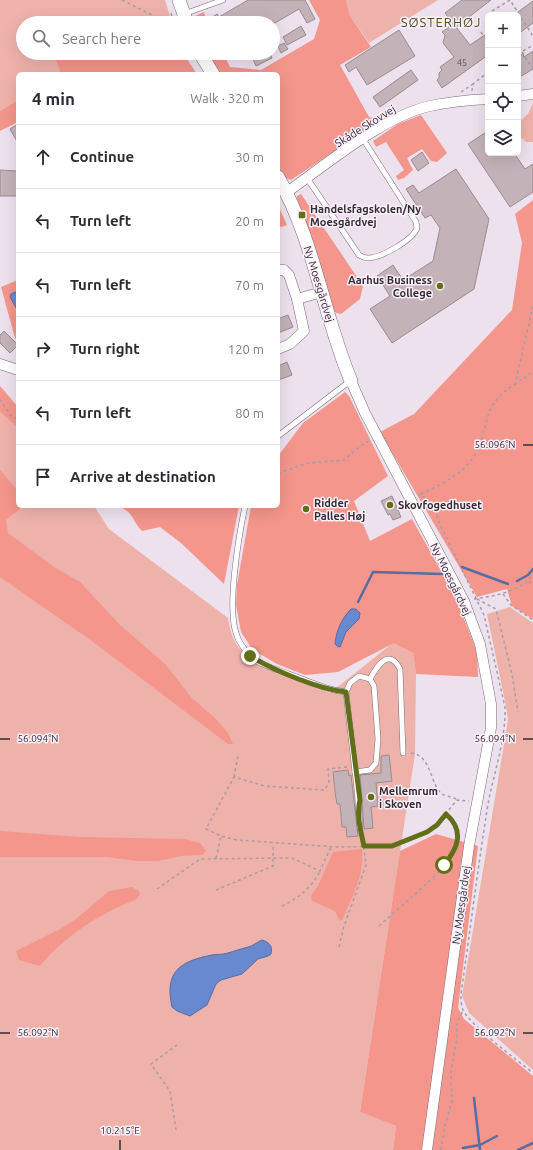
<!DOCTYPE html>
<meta charset="utf-8">
<style>
:root{--surface:#fff;--page:#f2f2f3;--text:#2b2b33;--muted:#7c7c81;--line:#e1e1e2}
body{margin:0;font-family:Ubuntu,sans-serif;background:var(--page);color:var(--text)}
.controls{position:absolute;right:12px;top:12px;display:grid;overflow:hidden;border-radius:6px;box-shadow:0 4px 16px #0002}
.controls button{width:36px;height:36px;display:grid;place-items:center;padding:0;border:0;border-bottom:1px solid var(--line);background:var(--surface);color:var(--text);font:20px sans-serif}
.stop{position:absolute;width:12px;height:12px;margin:-9px;border:3px solid #626f19;border-radius:50%;background:#fff}
.stop.end{background:#626f19;border-color:#fff;box-shadow:0 1px 4px #0008}
.list{margin:0;padding:0;list-style:none}
h2{display:flex;justify-content:space-between;align-items:center;height:52px;margin:0;padding:0 16px;font-size:17px}
h2 small{font-size:13px;font-weight:400;color:var(--muted)}
.list li{display:grid;grid-template-columns:26px 1fr auto;gap:12px;align-items:center;box-sizing:border-box;height:64px;padding:0 16px;border-top:1px solid var(--line)}
.list b{display:block;font-size:15px;white-space:nowrap}
.list em{font-size:13px;font-style:normal;color:var(--muted)}
.icon{flex:none;width:22px;height:22px;fill:none;stroke:currentColor;stroke-width:2;stroke-linecap:round;stroke-linejoin:round}
.map{position:relative;flex:none;width:533px;height:1150px;overflow:hidden}
.search{position:absolute;background:var(--surface);box-shadow:0 4px 16px #0002;left:16px;top:16px;width:264px;height:44px;display:flex;align-items:center;gap:10px;box-sizing:border-box;padding:0 14px;border-radius:22px;color:var(--muted);font-size:15px}
.panel{position:absolute;background:var(--surface);box-shadow:0 4px 16px #0002;left:16px;top:72px;width:264px;height:436px;border-radius:6px}
.map>svg:first-child{display:block}
.green{fill:#efb2ab}
.forest{fill:#f4968c}
.water{fill:#6888d0;stroke:#586da1}
.lines{fill:none;stroke-linecap:round;stroke-linejoin:round}
.stream{stroke:#586da1;stroke-width:2.5}
.building{fill:#c3b3b8;stroke:#9b8b90}
.service-casing{stroke:#766c76;stroke-width:6}
.minor-casing{stroke:#766c76;stroke-width:11}
.tertiary-casing{stroke:#766c76;stroke-width:14}
.path{stroke:#a59ca5;stroke-width:1.5;stroke-dasharray:3 3;stroke-linecap:butt}
.service{stroke:#fff;stroke-width:5}
.minor{stroke:#fff;stroke-width:10}
.tertiary{stroke:#fff;stroke-width:13}
.route{stroke:#626f19;stroke-width:5}
.ticks{fill:none;stroke:#322e32;stroke-width:1.5}
.poi-dot{fill:#626f19;stroke:#faeffa;stroke-width:1.5}
.labels{text-anchor:middle;dominant-baseline:central;stroke-width:3;stroke-linejoin:round;paint-order:stroke}
.number-label{font-size:9px;fill:#564f54}
.street-label{font-size:11px;fill:#322e32;stroke:#faeffa}
.poi-label{font-size:11px;font-weight:bold;fill:#322e32;stroke:#faeffa;text-anchor:start}
.quarter-label{font-size:13px;letter-spacing:1px;fill:#49531a;stroke:#faeffa}
.ticks-label{font-size:10px;text-anchor:middle;fill:#322e32;stroke:#faeffa;stroke-width:3;stroke-linejoin:round;paint-order:stroke}
</style>
<div class="map">
<svg width="533" height="1150" viewBox="0 0 533 1150">
<rect width="100%" height="100%" fill="#ede1ed"/>
<!-- green -->
<g class="green">
<polygon points="0,0 165,0 172,23 23,23 23,53 53,53 61,74 18,74 18,100 0,111"/>
<polygon points="346,0 438,0 369,43 350,16"/>
<polygon points="533,103 533,142 526,142 518,135 518,123 528,114"/>
<path d="M0,412L18,428V506H94L109,529L228,618C230,629 232,639 239,648C254,669 305,683 330,693L394,642L413,653L416,674L415,754L360,1112L396,1126L393,1150H0Z"/>
<polygon points="510,607 533,623 533,1070 469,1013 462,996 508,720 506,706 487,614"/>
</g>
<!-- forest -->
<g class="forest">
<polygon points="309,0 346,0 350,16 371,47 340,65 369,117 381,120 291,180 283,177 278,169 278,74 218,74 210,53 223,53 230,67 261,70 314,39 320,20"/>
<polygon points="204,12 207,23 192,22 193,17"/>
<polygon points="53,53 183,53 197,74 61,74"/>
<polygon points="18,100 18,122 0,131 0,111"/>
<polygon points="421,115 447,153 437,162 431,161 422,149 407,158 413,170 404,178 398,180 396,176 404,170 386,142 376,147 373,141 398,124"/>
<polygon points="301,194 363,286 360,299 341,314 333,312 296,201 297,196"/>
<polygon points="533,200 533,619 512,606 507,589 477,597 380,432 414,414 512,310 522,243 515,214"/>
<polygon points="278,205 287,225 278,228"/>
<polygon points="18,280 18,341 15,338 1,287"/>
<polygon points="0,386 18,407 18,428 0,412"/>
<polygon points="345,392 349,396 388,476 354,501 370,541 412,519 455,596 477,652 478,677 416,674 413,653 394,643 338,672 305,675 277,664 253,650 241,632 236,605 237,585 251,506 278,506 278,456 303,423"/>
<polygon points="0,470 18,491 18,506 21,506 20,509 6,520 8,533 54,567 80,582 119,624 165,664 192,698 216,719 228,733 233,744 228,744 89,639 0,577"/>
<path d="M119,506H239L224,584L181,543L160,527L142,531C132,521 135,514 119,506Z"/>
<polygon points="0,831 81,837 185,839 200,843 206,851 202,855 181,856 158,861 137,861 106,857 0,857"/>
<polygon points="436,834 478,846 458,1008 464,1019 533,1076 533,1150 393,1150 396,1126 360,1112 400,851"/>
<path d="M362,849C365,875 352,897 342,920L340,921L335,911L312,901L311,896L319,884L333,852Z"/>
<path d="M132,887L139,891L140,894L137,899C99,914 66,935 40,966L19,960L16,951L60,929L76,919L109,891Z"/>
</g>
<!-- water -->
<g class="water">
<polygon points="18,291 18,311 10,297 11,294"/>
<path d="M351,609H356L360,613L359,619L346,632L340,647L337,646L335,644C336,631 342,618 351,609Z"/>
<path d="M262,940C269,942 273,946 271,954L268,956L258,959L242,974L221,980L216,984L207,1005L190,1016L177,1011L172,1007C164,972 180,961 212,955C217,954 222,955 228,953C234,951 241,949 248,947C253,946 257,942 262,940Z"/>
</g>
<g class="lines">
<!-- stream -->
<g class="stream">
<polyline points="462,567 508,584"/>
<polyline points="517,581 528,575 533,569"/>
<polyline points="358,602 373,572 442,574"/>
<polyline points="474,1098 480,1150"/>
<polyline points="463,1148 480,1145 497,1136"/>
<polyline points="518,1150 533,1143"/>
</g>
</g>
<!-- building -->
<g class="building">
<polygon points="248,0 305,0 315,19 307,23 299,9 275,23 210,23 213,21 211,18 217,14 219,17"/>
<polygon points="462,0 491,0 456,27 470,45 488,33 488,55 442,88 437,80 439,78 439,73 442,70 440,67 454,57 443,43 445,35 442,32 453,24 445,13"/>
<polygon points="533,1 533,23 518,34 518,12"/>
<polygon points="301,26 306,35 287,45 283,37"/>
<polygon points="399,30 415,56 367,85 356,67 349,72 345,65"/>
<polygon points="284,43 288,49 281,53 278,46"/>
<polygon points="533,51 533,69 518,78 518,57 523,54 524,57"/>
<polygon points="264,53 270,53 272,58 256,66 253,59"/>
<polygon points="411,70 418,80 380,107 373,97"/>
<polygon points="18,124 18,143 10,129"/>
<polygon points="488,131 488,153 514,153 525,169 533,164 533,192 510,207 468,144"/>
<polygon points="422,152 429,163 418,171 411,160"/>
<polygon points="456,169 489,219 474,289 392,343 370,309 390,296 377,276 393,265 403,280 433,261 440,228 431,215 425,218 406,189 413,185 419,193"/>
<polygon points="0,170 18,171 18,196 0,196"/>
<polygon points="288,315 293,327 278,333 278,319"/>
<polygon points="4,331 18,345 10,353 0,343 0,335"/>
<polygon points="287,362 292,375 278,380 278,366"/>
<polygon points="392,496 401,517 393,520 390,514 388,515 381,501"/>
<polygon points="389,755 392,781 376,783 378,806 371,807 373,828 364,829 360,775 381,773 381,756"/>
<polygon points="348,770 349,776 351,775 358,836 347,837 346,827 342,827 340,804 337,804 335,792 333,772"/>
</g>
<g class="lines">
<!-- service casing -->
<g class="service-casing">
<g id="service">
<polyline points="184,14 223,0"/>
<path d="M307,178L359,255C362,257 365,258 368,258C381,258 413,240 417,228L416,222L363,139"/>
<polyline points="278,436 350,381"/>
<path d="M245,506C239,535 226,610 237,636C239,643 245,650 250,656C260,665 276,669 289,674C308,681 326,690 346,692"/>
<polygon points="359,676 370,679 374,686 378,739 376,763 370,770 355,772 346,692 350,683"/>
<path d="M370,679C377,666 389,647 400,669L403,753"/>
<path d="M355,772C358,791 358,809 360,828"/>
</g>
</g>
<!-- minor casing -->
<g class="minor-casing">
<g id="minor">
<polyline points="518,96 533,94"/>
<path d="M287,192C327,164 384,116 430,106C449,102 469,100 488,99"/>
<polyline points="278,270 284,270 289,275 297,299 322,292"/>
<polyline points="278,349 290,344 304,331 297,299"/>
<polyline points="0,364 18,370"/>
<polyline points="351,381 365,413 464,601 480,644 491,704 491,728 469,846 427,1150"/>
</g>
</g>
<!-- tertiary casing -->
<g class="tertiary-casing">
<g id="tertiary">
<polyline points="179,0 187,23"/>
<polyline points="200,53 213,74"/>
<path d="M278,177C314,240 323,314 351,381"/>
</g>
</g>
<!-- path -->
<g class="path">
<polyline points="122,0 162,20 168,21 175,19"/>
<polyline points="492,11 510,0 533,36"/>
<polyline points="171,13 174,23"/>
<polyline points="481,32 488,42"/>
<polyline points="522,52 533,69"/>
<polyline points="518,54 533,45"/>
<polyline points="472,91 473,84 488,72"/>
<polyline points="461,92 473,84"/>
<polyline points="515,385 533,305"/>
<polyline points="0,399 10,415 18,419"/>
<polyline points="278,473 308,463 344,460 362,445 369,441"/>
<path d="M421,494C443,483 467,473 478,449C485,434 485,417 494,403C503,390 520,381 533,372"/>
<path d="M418,495L421,494L436,511L437,518L484,615L505,707C506,740 494,772 488,804C478,867 470,931 461,994C461,999 461,1005 463,1010C470,1025 518,1061 533,1073"/>
<polyline points="529,581 533,584"/>
<polyline points="503,594 511,605 533,620"/>
<path d="M474,599C494,596 520,592 533,575"/>
<polyline points="477,599 496,609 512,674 518,712"/>
<path d="M411,753C429,754 430,779 439,791C444,798 452,795 457,800"/>
<polyline points="347,767 328,769 329,783 324,790 265,786 234,777 206,829 221,836 237,840 337,847 392,846 432,830 457,800 469,801"/>
<polyline points="234,777 238,756"/>
<polyline points="216,858 221,836"/>
<polyline points="157,889 200,859 292,858 320,871 331,847"/>
<polyline points="216,890 273,866 273,844"/>
<path d="M282,906C299,898 312,887 320,871"/>
<path d="M379,926C394,912 449,867 455,851C460,837 457,824 447,814"/>
<polyline points="339,947 344,926 366,865 362,835"/>
<polyline points="176,1130 170,1091 151,1064 177,1045"/>
<polyline points="441,1150 445,1125 452,1101 451,1072 457,1037 457,1024 463,1010"/>
</g>
<!-- service -->
<use href="#service" class="service"/>
<!-- minor -->
<use href="#minor" class="minor"/>
<!-- tertiary -->
<use href="#tertiary" class="tertiary"/>
</g>
<g class="lines">
<!-- route -->
<path class="route" d="M250,656C275,671 318,689 346,692L360,800C356,815 361,832 364,846H392L427,832L437,825L446,814C465,831 458,848 444,865"/>
</g>
<!-- ticks -->
<path class="ticks" d="M523,445H533M0,739H10M523,739H533M0,1033H10M523,1033H533M120,1140V1150"/>
<!-- markers -->
<g class="poi-dot">
<rect x="298" y="211" width="8" height="8" rx="2"/>
<circle cx="440" cy="286" r="4"/>
<circle cx="390" cy="505" r="4"/>
<circle cx="306" cy="509" r="4"/>
<circle cx="371" cy="797" r="4"/>
</g>
<g class="labels">
<!-- number labels -->
<g class="number-label">
<text x="462" y="63">45</text>
</g>
<!-- street labels -->
<g class="street-label">
<text transform="translate(365 126) rotate(-32)">Skåde Skovvej</text>
<text transform="translate(319 284) rotate(73)">Ny Moesgårdvej</text>
<text transform="translate(451 579) rotate(64)">Ny Moesgårdvej</text>
<text transform="translate(461 905) rotate(-82)">Ny Moesgårdvej</text>
</g>
<!-- poi labels -->
<g class="poi-label">
<text x="310" y="209">Handelsfagskolen/Ny<tspan x="310" dy="13">Moesgårdvej</tspan></text>
<text x="432" y="280" text-anchor="end">Aarhus Business<tspan x="432" dy="13">College</tspan></text>
<text x="314" y="503">Ridder<tspan x="314" dy="13">Palles Høj</tspan></text>
<text x="398" y="505">Skovfogedhuset</text>
<text x="379" y="791">Mellemrum<tspan x="379" dy="13">i Skoven</tspan></text>
</g>
<!-- quarter labels -->
<g class="quarter-label">
<text x="441" y="22">SØSTERHØJ</text>
</g>
</g>
<g class="ticks-label">
<text x="495" y="448">56.096°N</text>
<text x="38" y="742">56.094°N</text>
<text x="495" y="742">56.094°N</text>
<text x="38" y="1036">56.092°N</text>
<text x="495" y="1036">56.092°N</text>
<text x="120" y="1134">10.215°E</text>
</g>
</svg>
<div class="controls">
<button>+</button>
<button>−</button>
<button><svg class="icon" aria-label="locate" viewBox="0 0 24 24"><circle cx="12" cy="12" r="6"/><path d="M12 2v4M12 18v4M2 12h4M18 12h4"/></svg></button>
<button><svg class="icon" aria-label="layers" viewBox="0 0 24 24"><path d="M12 4l9 5-9 5-9-5zM3 14l9 5 9-5"/></svg></button>
</div>
<div class="stop" style="left:444px;top:865px"></div>
<div class="stop end" style="left:250px;top:656px"></div>
<div class="search"><svg class="icon" aria-label="search" viewBox="0 0 24 24"><circle cx="10" cy="10" r="6"/><path d="M15 15l6 6"/></svg>Search here</div>
<section class="panel">
<h2>4 min<small>Walk · 320 m</small></h2>
<ul class="list">
<li><svg class="icon" aria-label="ahead" viewBox="0 0 24 24"><path d="M12 20V5M6 11l6-6 6 6"/></svg><div><b>Continue</b></div><em>30 m</em></li>
<li><svg class="icon" aria-label="left" viewBox="0 0 24 24"><path d="M17 20v-9H6M10 6l-5 5 5 5"/></svg><div><b>Turn left</b></div><em>20 m</em></li>
<li><svg class="icon" aria-label="left" viewBox="0 0 24 24"><path d="M17 20v-9H6M10 6l-5 5 5 5"/></svg><div><b>Turn left</b></div><em>70 m</em></li>
<li><svg class="icon" aria-label="right" viewBox="0 0 24 24"><path d="M7 20v-9h11M14 6l5 5-5 5"/></svg><div><b>Turn right</b></div><em>120 m</em></li>
<li><svg class="icon" aria-label="left" viewBox="0 0 24 24"><path d="M17 20v-9H6M10 6l-5 5 5 5"/></svg><div><b>Turn left</b></div><em>80 m</em></li>
<li><svg class="icon" aria-label="arrive" viewBox="0 0 24 24"><path d="M6 21V4h12l-3 4 3 4H6"/></svg><div><b>Arrive at destination</b></div></li>
</ul>
</section>
</div>
